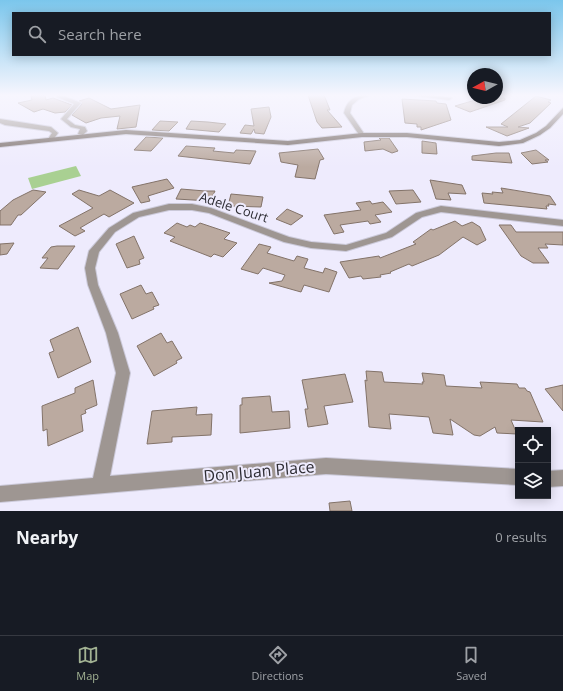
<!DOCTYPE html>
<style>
:root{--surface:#171b24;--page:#20242c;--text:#f1f3f6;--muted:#9ea1a6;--line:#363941;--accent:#a2b293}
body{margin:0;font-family:"Open Sans",sans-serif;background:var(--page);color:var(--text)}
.controls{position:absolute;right:12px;bottom:12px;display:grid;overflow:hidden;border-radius:0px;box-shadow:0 2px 10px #0003}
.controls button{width:36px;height:36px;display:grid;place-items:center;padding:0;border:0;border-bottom:1px solid var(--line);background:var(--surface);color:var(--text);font:20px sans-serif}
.compass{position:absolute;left:467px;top:68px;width:36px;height:36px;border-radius:50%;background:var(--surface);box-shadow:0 2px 10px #0003;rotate:262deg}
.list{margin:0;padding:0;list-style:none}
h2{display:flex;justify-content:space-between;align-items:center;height:52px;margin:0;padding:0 16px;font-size:17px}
h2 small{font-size:13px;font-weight:400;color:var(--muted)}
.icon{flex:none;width:22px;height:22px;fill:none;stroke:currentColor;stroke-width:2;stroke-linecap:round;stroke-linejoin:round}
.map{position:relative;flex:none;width:563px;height:511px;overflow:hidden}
.search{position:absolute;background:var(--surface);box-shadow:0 2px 10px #0003;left:12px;right:12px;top:12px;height:44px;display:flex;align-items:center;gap:10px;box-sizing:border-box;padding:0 14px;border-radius:0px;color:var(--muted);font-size:15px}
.sheet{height:124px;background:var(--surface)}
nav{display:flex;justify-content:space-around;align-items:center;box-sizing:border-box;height:56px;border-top:1px solid var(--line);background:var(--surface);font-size:11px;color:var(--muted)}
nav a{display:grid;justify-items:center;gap:2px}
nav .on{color:var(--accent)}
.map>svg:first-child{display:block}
.green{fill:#a9d092}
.building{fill:#bbaaa0;stroke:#837369}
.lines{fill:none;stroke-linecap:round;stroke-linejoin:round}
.minor-casing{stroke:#cbc9d9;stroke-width:2}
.secondary-casing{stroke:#cbc9d9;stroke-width:2}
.minor{fill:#9e9692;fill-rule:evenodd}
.secondary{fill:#786c67;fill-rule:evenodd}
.labels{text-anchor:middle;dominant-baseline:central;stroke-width:4;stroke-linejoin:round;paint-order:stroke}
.street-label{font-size:13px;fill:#2e2d34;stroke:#eeebfd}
.near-street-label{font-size:16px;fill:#2e2d34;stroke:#eeebfd}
</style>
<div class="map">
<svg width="563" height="511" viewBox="0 0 563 511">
<rect width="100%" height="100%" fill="#eeebfd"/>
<!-- green -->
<polygon class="green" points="76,166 81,176 32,189 28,178"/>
<!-- building -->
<g class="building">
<polygon points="45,95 46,100 53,98 72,105 65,112 55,113 43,109 34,112 18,103 32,100 31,96"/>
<polygon points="308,95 324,95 330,110 327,110 342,127 322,128 317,122"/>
<polygon points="536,96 551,100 548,102 551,103 530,123 518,127 529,128 507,136 486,127 508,127 501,124"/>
<polygon points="89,98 111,109 140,105 136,127 117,129 120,116 101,118 86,123 72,115 82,104 79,101"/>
<polygon points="482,98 505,98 505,100 470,112 455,106"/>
<polygon points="402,99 436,101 437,103 446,104 451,120 421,130 421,127 417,127 417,124 405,123"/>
<polygon points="269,107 271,117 264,134 255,133 254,129 251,134 240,133 245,125 254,126 251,109"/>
<polygon points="160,121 178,122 169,131 152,130"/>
<polygon points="191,121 208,122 226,124 219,132 186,129"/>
<polygon points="146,137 163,138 151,151 134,150"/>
<polygon points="379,138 389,138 398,151 392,153 383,149 365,151 364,142 381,140"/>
<polygon points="422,141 436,143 437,154 422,153"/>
<polygon points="186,146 215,148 213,151 234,153 236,150 256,151 250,164 178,156"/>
<polygon points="318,149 324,159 320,160 315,179 295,177 298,165 281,162 279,153"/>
<polygon points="536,150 549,160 545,160 548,162 532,164 521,153"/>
<polygon points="496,153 509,153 512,163 472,160 472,156"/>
<polygon points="167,179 174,188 148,196 150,201 141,203 132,187"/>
<polygon points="430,180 462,185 466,194 448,193 451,200 436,199"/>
<polygon points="501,188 550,196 556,205 548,204 549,206 546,206 547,209 484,203 482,193 493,194 492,192 503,193"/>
<polygon points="181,189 205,191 215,191 210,201 176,199"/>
<polygon points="33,190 46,192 21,215 18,215 11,225 0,225 0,211 13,200"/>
<polygon points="79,190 99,196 110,190 134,203 109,217 104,214 80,228 85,231 75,236 59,226 93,208 72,194"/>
<polygon points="413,190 421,202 396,204 389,191"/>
<polygon points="231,194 263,197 261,207 228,206"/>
<polygon points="370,201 372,204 383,202 392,212 375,215 381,222 370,224 368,221 340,225 344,232 334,234 324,215 361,210 356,203"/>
<polygon points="287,209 303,216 291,225 276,219"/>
<polygon points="455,221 462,226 472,222 480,227 486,240 477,245 463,237 439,255 412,266 409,264 390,272 391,273 380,275 381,277 363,279 361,276 349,278 340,262 379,256 380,258 416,244 413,242 431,229 433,230"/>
<polygon points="177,223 187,227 190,225 195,227 200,223 230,233 224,239 237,243 223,257 214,254 211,257 170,241 175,237 164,233"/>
<polygon points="499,225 511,225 516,232 563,232 563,245 545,244 548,248 538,248 549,263 533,263 521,256"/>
<polygon points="134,236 144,258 139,260 140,264 127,268 116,244"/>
<polygon points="14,243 7,254 0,255 0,244"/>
<polygon points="259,244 271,247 267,253 294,261 297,256 308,259 304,268 323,273 325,268 337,272 329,292 304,285 301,292 269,283 282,281 285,275 263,268 258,274 241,269"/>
<polygon points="57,246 75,246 58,269 40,268 48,258 42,258 51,247"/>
<polygon points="141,285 146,294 152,292 159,305 153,307 154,309 132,319 120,294"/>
<polygon points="78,327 91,362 58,378 49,353 54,351 50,340"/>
<polygon points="161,333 167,343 172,341 182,358 176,361 177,363 154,376 137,346"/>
<polygon points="366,371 382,372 384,382 423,384 422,382 424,382 422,373 444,375 446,386 482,388 480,382 517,384 519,388 525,388 527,391 530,392 543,422 511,420 517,434 497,433 495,427 480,436 474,435 450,419 453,435 433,433 429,417 389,414 391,429 369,427 365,380 367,381"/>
<polygon points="345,374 353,402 324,406 328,424 308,427 305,409 308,409 302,380"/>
<polygon points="93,380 97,405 85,410 86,413 81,415 83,431 48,446 47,429 43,431 42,406 75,393 75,388"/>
<polygon points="563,385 563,411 545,389"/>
<polygon points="270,396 272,412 289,411 290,428 240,433 240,405 242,405 242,398"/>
<polygon points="197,407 196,415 212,414 211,435 172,437 172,442 147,444 152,411"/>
<polygon points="350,501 352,511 330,511 329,503"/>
</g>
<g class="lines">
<!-- minor casing -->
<g class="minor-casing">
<g id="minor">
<polygon points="57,95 61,95 81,103 67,119 75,125 85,127 87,131 83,135 78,134 80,129 71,127 61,119 74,104 57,97"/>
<path d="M361,95H370L359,99L352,105L350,113L365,135L362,137L360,136L344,113C346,103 351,98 361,95Z"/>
<polygon points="412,95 434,95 452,98 449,100"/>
<polygon points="0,119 51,127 58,133 53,140 51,141 48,139 52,133 49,131 5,125 0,123"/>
<polygon points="169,204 192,204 211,208 289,237 311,242 346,245 386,233 416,213 441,206 563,220 563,226 441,212 422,217 392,237 346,251 311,248 284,242 209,213 192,210 169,210 139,217 115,232 99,252 95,268 98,285 118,333 130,373 110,476 326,458 518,469 518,485 326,474 0,502 0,486 93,478 116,373 106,333 88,285 85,268 89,251 109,228 133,213"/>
<polygon points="563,470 563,486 548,487 548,471"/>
</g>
</g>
<!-- secondary casing -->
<g class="secondary-casing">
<polygon id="secondary" points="563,108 563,114 550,128 540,135 523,143 499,146 407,137 362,137 288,145 126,134 0,147 0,143 126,130 288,141 362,133 407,133 499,142 520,140 536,133 546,126"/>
</g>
<!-- minor -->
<use href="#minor" class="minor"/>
<!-- secondary -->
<use href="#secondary" class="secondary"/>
</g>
<!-- sky -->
<linearGradient id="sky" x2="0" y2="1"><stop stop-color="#7bc6ec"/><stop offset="0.57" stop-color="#f7f6fe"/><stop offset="1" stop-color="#f7f6fe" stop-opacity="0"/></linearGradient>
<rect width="563" height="167" fill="url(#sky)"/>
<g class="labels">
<!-- street labels -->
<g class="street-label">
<text transform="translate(234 207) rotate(18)">Adele Court</text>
</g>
<!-- near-street labels -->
<g class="near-street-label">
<text transform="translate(259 471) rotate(-5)">Don Juan Place</text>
</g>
</g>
</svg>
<div class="controls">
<button><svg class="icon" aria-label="locate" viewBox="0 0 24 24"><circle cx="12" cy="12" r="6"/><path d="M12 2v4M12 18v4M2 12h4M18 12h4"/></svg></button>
<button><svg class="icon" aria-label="layers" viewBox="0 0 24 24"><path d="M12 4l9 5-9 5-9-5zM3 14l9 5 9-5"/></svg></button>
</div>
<svg class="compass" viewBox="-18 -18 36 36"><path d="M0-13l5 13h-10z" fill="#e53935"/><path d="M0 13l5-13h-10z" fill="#9ea1a6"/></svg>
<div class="search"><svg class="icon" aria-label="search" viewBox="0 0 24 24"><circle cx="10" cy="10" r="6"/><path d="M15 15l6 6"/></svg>Search here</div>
</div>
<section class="sheet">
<h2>Nearby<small>0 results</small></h2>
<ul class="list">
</ul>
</section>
<nav>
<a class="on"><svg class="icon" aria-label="map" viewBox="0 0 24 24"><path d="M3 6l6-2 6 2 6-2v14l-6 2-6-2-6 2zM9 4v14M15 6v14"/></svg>Map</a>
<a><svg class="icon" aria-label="directions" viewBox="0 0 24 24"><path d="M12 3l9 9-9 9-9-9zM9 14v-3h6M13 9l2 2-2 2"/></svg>Directions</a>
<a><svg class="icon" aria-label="saved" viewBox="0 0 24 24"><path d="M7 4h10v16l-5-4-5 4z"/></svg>Saved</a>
</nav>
